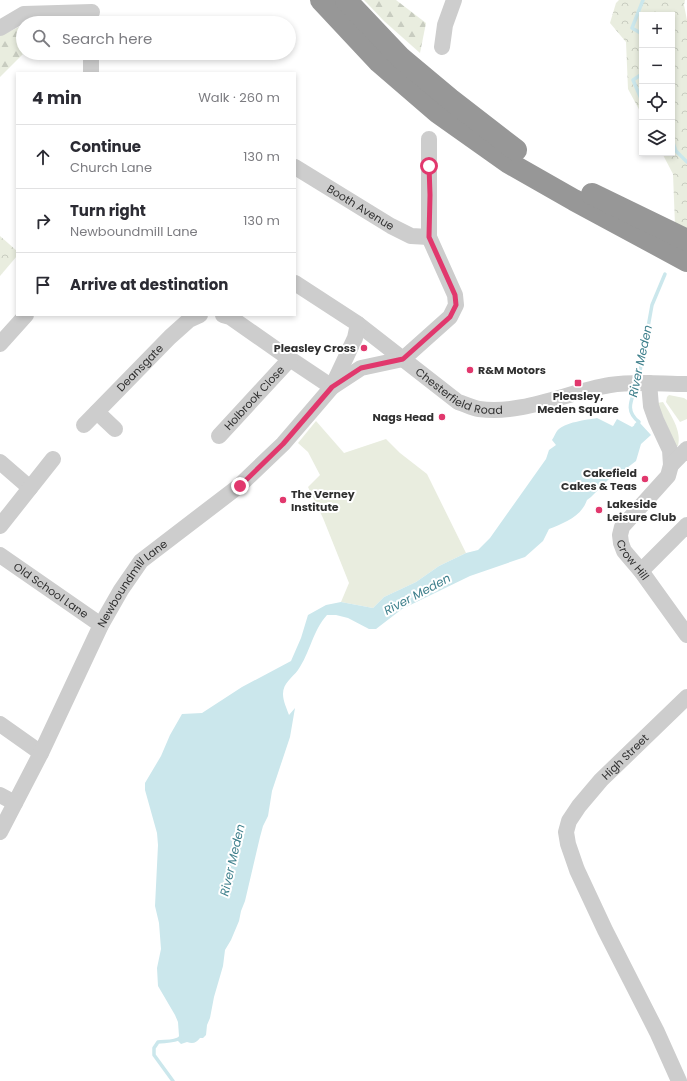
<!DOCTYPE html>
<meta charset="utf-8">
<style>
:root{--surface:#fff;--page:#f7f7f7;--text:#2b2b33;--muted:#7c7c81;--line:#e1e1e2}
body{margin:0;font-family:Poppins,sans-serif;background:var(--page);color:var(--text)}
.controls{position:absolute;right:12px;top:12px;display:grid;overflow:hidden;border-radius:0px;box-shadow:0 2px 6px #0003}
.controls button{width:36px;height:36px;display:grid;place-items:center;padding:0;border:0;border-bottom:1px solid var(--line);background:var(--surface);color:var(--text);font:20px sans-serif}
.stop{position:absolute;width:12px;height:12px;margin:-9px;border:3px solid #e1386d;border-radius:50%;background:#fff}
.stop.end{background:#e1386d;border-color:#fff;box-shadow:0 1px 4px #0008}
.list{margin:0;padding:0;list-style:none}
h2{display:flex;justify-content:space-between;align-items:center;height:52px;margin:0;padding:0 16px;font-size:17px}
h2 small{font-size:13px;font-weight:400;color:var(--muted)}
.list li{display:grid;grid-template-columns:26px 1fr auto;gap:12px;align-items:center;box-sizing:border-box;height:64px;padding:0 16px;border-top:1px solid var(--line)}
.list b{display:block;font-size:15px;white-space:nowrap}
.list p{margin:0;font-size:13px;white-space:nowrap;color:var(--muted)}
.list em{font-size:13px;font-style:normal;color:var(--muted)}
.icon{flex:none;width:22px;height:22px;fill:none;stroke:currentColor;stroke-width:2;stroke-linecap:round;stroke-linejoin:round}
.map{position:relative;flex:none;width:687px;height:1081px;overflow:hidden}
.search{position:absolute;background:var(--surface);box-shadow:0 2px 6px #0003;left:16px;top:16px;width:280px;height:44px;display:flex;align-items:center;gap:10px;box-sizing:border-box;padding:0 14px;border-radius:22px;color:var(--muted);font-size:15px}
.panel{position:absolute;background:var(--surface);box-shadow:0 2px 6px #0003;left:16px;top:72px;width:280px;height:244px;border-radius:0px}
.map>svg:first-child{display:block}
.green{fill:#e9eddf}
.forest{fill:url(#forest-firs)}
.park{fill:url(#park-crowns)}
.water{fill:#cbe7ec}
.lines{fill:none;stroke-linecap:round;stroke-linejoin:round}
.stream{stroke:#cbe7ec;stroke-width:3.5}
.minor{stroke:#cdcdcd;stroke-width:16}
.highway{stroke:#979797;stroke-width:22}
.route{stroke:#e1386d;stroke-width:5}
.poi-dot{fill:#e1386d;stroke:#fff;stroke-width:1.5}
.labels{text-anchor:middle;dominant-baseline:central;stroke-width:4;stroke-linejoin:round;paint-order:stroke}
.street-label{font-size:11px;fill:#303030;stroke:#fff}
.poi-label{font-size:11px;font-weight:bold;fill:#303030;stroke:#fff;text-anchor:end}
.water-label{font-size:12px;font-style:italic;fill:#3d7f8b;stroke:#fff}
</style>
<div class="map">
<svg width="687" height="1081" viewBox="0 0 687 1081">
<defs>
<pattern id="forest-firs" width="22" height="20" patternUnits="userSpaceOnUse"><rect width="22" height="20" fill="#e9eddf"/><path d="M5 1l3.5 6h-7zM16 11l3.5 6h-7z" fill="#c8ccc0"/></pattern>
<pattern id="park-crowns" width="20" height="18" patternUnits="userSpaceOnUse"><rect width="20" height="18" fill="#e9eddf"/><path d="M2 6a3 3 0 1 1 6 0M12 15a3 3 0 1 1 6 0" fill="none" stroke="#c8ccc0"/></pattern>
</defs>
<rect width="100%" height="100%" fill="#fff"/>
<!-- green -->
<g class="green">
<polygon points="669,395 684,398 687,400 687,419 680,422 666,402 667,397"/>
<path d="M663,402C671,415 682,431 678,446H676L657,403Z"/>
<polygon points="316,421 344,453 386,439 400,453 427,474 466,553 439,566 416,582 384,597 373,608 341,602 349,583 323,518 308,487 320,475 308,452 298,443"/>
</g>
<!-- forest -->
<g class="forest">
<polygon points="364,0 396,0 426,23 420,53 384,21"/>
<polygon points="23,25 23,53 24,53 0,77 0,36"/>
</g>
<!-- park -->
<g class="park">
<polygon points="619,0 685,0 684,5 687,20 687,231 675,225 673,174 662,153 672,153 672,15 642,15 642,115 628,89 626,42 610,23 616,3"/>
<polygon points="0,236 17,251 17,256 0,276"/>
</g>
<!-- water -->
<path class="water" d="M597,418L613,426L617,419L632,427L639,422L651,435L641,444L636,461L619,474L613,475L591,497L587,500C581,517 564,523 549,529L543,541L525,557L470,576L402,609L376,629H369L348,618L336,615H327C313,630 310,653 298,670C292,678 283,683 283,694C283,701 287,709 289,715L295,708L290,737L272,791L268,816L263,826L260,837L245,901L241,911L239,921L231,940L225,950L223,966L214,997L210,1018L207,1025L206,1035L203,1038H200C196,1043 193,1044 187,1042L181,1044L177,1040L179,1036L178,1022L175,1015L158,986L157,968L161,949L159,923L155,906L158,845L157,833L145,790V783L161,756L170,735L182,714L202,713L242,687L291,661L301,638L308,615L326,605L341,602L373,608L384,597L416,582L439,566L466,553L478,550L490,538L546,459L549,450L556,445L552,440C554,437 555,434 557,431C564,422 587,420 597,418Z"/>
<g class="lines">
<!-- stream -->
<g class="stream">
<polyline points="642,34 632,28 643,0"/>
<polyline points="642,74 633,80 642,101"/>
<polyline points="672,140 676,151 687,162"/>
<polyline points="638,379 641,366 652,305 665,274"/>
<path d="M636,387C631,401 625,411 639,422L636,425"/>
<path d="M173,1081L154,1055V1048L158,1042C165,1041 175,1042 180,1038"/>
</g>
<!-- minor -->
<g class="minor">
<polyline points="0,28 24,14 92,12"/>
<polyline points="442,47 445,25 454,0"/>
<polyline points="91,53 91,73"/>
<path id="s1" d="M295,167L391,226L411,236L429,237"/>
<path id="s2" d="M295,283L358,324L458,402C465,404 472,408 479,409C523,415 567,392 610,385C635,381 662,384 687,384"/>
<polyline points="223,315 230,317 290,359 332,387 361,368 403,359 450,317 456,305 455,295 429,237 429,139"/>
<polyline points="0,344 26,315"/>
<path id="s3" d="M649,383L651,406L656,420L670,450L671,465L668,476L622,527L620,535L621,543L624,551L641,571L687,635"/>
<polyline points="97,412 115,429"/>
<path id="s4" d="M84,425L170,337L189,320L200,315"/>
<path id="s5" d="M219,436L290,359"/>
<polyline points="0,462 30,488"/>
<polyline points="671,465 687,449"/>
<polyline points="0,526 53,459"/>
<path id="s6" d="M0,555L101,625"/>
<polyline points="641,571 687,525"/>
<polyline points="0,724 41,753"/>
<polyline points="0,795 15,803"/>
<path id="s7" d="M0,832L41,753L101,625L121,590L141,561L239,486L283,444L332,387L355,338L358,324"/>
<path id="s8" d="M679,1081L657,1032L605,930L577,870L568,844L566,832L569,821L579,806L601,780L687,697"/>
</g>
<!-- highway -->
<g class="highway">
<polyline points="321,0 379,62 437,112 509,163 574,200 687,261"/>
<polyline points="346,0 401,58 450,99 516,150"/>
<polyline points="592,194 687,240"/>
</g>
</g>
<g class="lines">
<!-- route -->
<polyline class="route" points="240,486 283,444 332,387 361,368 403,359 450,317 456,305 455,295 429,237 430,195 429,166"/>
</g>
<!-- markers -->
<g class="poi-dot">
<circle cx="364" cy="348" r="4"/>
<circle cx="470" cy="370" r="4"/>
<rect x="574" y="379" width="8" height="8" rx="2"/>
<circle cx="442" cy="417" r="4"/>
<circle cx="645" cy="479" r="4"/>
<circle cx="283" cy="500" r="4"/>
<circle cx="599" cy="510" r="4"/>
</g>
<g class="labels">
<!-- street labels -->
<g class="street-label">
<text stroke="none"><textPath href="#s1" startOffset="77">Booth Avenue</textPath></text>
<text stroke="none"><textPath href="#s4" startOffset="80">Deansgate</textPath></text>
<text stroke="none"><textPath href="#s2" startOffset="199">Chesterfield Road</textPath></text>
<text stroke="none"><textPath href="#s5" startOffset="52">Holbrook Close</textPath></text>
<text stroke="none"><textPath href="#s3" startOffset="203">Crow Hill</textPath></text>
<text stroke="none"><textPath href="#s7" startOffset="283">Newboundmill Lane</textPath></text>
<text stroke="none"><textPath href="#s6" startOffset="62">Old School Lane</textPath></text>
<text stroke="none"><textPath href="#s8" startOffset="371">High Street</textPath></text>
</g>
<!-- poi labels -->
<g class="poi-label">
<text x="356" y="348">Pleasley Cross</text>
<text x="478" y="370" text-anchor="start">R&amp;M Motors</text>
<text x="578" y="396" text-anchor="middle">Pleasley,<tspan x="578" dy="13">Meden Square</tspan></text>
<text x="434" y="417">Nags Head</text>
<text x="637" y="473">Cakefield<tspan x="637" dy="13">Cakes &amp; Teas</tspan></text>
<text x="291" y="494" text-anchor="start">The Verney<tspan x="291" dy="13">Institute</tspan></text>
<text x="607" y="504" text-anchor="start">Lakeside<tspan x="607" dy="13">Leisure Club</tspan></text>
</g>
<!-- water labels -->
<g class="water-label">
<text transform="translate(640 361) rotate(-78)">River Meden</text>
<text transform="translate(417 594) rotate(-28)">River Meden</text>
<text transform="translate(232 860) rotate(-77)">River Meden</text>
</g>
</g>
</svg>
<div class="controls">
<button>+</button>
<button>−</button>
<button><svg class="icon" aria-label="locate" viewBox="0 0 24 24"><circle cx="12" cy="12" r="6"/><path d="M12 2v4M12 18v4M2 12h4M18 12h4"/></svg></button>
<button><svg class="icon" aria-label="layers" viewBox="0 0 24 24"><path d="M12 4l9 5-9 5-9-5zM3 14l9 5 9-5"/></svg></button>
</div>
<div class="stop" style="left:429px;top:166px"></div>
<div class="stop end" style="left:240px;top:486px"></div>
<div class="search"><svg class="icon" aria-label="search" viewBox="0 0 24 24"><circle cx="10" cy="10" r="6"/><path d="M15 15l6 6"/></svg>Search here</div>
<section class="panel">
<h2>4 min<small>Walk · 260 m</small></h2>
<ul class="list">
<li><svg class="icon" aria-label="ahead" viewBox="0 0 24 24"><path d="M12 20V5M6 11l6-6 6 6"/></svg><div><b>Continue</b><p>Church Lane</p></div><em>130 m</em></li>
<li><svg class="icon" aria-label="right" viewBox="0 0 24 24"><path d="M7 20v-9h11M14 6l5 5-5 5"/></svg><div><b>Turn right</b><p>Newboundmill Lane</p></div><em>130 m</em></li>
<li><svg class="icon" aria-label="arrive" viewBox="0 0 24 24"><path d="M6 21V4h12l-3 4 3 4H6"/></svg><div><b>Arrive at destination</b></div></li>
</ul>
</section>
</div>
